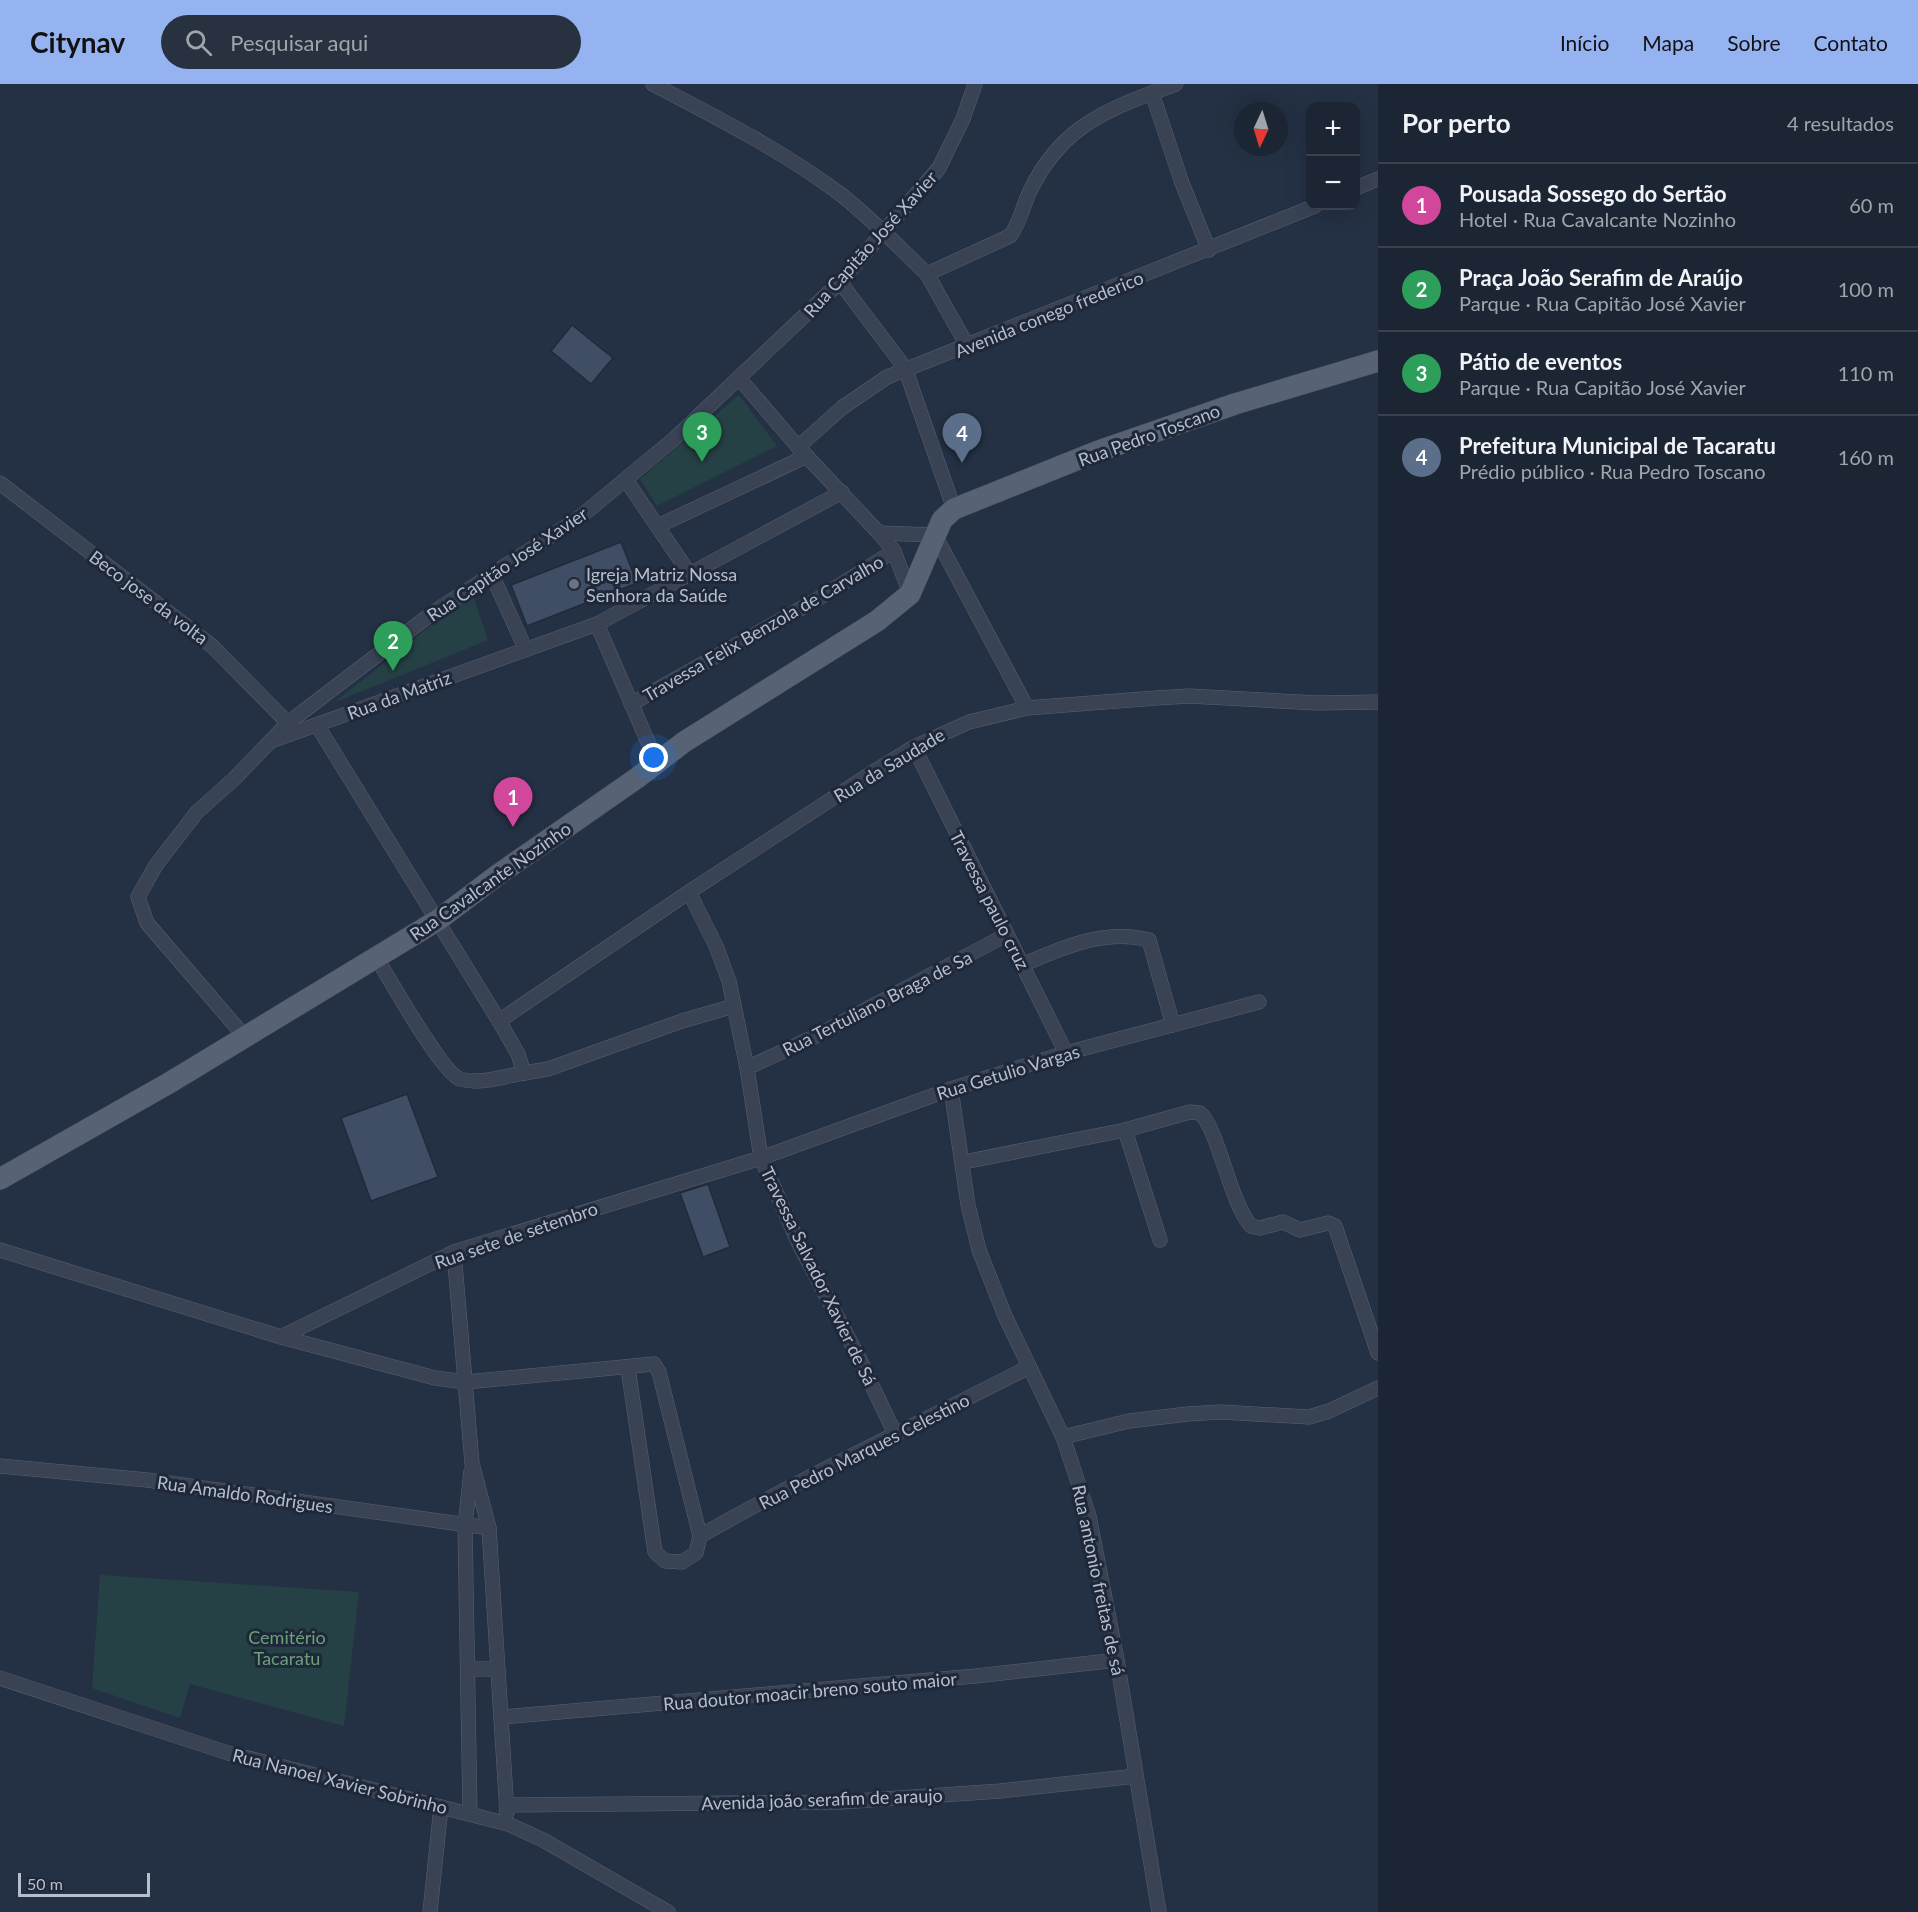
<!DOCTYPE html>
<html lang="pt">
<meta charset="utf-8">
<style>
:root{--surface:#1b2533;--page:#28313f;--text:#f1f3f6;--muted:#a0a5ac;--line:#39424e;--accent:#95b2f1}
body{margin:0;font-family:Lato,sans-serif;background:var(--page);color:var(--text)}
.controls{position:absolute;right:18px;top:18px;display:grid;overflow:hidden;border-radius:12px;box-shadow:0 6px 24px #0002}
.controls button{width:54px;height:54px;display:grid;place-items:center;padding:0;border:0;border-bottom:2px solid var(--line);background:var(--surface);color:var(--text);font:30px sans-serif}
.compass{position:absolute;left:1234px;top:18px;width:54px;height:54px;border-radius:50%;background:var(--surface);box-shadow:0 6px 24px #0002;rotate:184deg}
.scale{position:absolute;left:18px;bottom:15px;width:132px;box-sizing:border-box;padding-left:6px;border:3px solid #b6becd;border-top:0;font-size:16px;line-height:21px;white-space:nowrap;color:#b6becd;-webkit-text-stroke:4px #1e2839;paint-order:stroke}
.you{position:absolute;left:654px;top:674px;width:21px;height:21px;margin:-15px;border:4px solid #fff;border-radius:50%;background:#1a73e8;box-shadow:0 0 0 9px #1a73e833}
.badge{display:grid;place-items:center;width:39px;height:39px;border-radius:50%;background:var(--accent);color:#fff;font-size:20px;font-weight:700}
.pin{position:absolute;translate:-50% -50px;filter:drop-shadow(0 2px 3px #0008)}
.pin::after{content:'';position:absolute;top:32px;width:21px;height:18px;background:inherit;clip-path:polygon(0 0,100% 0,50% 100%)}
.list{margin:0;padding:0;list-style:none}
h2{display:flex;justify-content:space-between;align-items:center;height:78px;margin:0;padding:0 24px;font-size:26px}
h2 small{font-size:20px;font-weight:400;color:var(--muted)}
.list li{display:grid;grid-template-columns:39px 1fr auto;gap:18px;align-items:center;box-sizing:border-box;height:84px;padding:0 24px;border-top:2px solid var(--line)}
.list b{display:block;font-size:22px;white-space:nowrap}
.list p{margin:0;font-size:20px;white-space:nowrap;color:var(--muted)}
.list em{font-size:20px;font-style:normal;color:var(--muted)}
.icon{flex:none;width:33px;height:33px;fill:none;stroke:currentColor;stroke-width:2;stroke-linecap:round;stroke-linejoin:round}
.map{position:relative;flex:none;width:1378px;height:1828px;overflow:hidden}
header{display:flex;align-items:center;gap:36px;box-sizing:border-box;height:84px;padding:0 30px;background:var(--accent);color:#111}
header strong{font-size:28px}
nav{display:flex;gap:33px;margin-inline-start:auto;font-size:21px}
.search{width:420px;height:54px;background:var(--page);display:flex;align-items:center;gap:15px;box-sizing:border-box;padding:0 21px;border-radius:33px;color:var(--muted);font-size:22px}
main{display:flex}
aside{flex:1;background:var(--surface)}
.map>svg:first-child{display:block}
.green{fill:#264145}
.building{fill:#404e65;stroke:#202a3b;stroke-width:1.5}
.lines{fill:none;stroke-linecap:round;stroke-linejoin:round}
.street-casing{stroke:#576171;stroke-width:15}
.primary-casing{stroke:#434c5d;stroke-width:22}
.street{stroke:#394354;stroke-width:14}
.primary{stroke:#576274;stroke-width:21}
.worship-dot{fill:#6b7280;stroke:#1e2839;stroke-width:2}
.labels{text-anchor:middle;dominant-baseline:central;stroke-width:6;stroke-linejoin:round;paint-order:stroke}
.street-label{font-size:18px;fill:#b6becd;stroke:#1e2839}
.poi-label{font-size:18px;fill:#b6becd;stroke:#1e2839;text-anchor:start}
.park-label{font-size:18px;fill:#6ba079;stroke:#1e2839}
</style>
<header>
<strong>Citynav</strong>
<div class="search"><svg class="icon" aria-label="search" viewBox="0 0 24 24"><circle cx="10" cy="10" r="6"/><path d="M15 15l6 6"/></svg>Pesquisar aqui</div>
<nav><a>Início</a><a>Mapa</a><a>Sobre</a><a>Contato</a></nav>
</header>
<main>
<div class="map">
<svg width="1378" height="1828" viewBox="0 0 1378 1828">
<rect width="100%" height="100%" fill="#243144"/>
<!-- green -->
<g class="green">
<polygon points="739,311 777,362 657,422 640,395"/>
<polygon points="472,509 488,556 335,618"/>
<polygon points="100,1491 359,1508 344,1642 190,1600 180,1634 92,1604"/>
</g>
<!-- building -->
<g class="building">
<polygon points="572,241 613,274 591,300 551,267"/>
<polygon points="621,458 637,499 527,542 511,501"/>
<polygon points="407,1010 438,1093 371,1117 341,1034"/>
<polygon points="708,1100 730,1163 703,1173 680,1109"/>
</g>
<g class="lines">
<!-- street casing -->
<g class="street-casing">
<g id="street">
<path d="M653,0C716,33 781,66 839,109C871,134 898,162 927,190L1010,152C1021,138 1023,120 1031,105C1058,50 1097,29 1152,9"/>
<polyline points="1176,0 1152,9 1182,99 1209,166"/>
<polyline points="1356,104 1378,95"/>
<polyline points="927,190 968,263"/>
<polyline points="840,198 905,284 954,425"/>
<polyline points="739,294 798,363 879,449 894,467 910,510"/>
<polyline points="798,363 843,323 887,293 1315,122"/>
<polyline points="626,396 691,492"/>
<polyline points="0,399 212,562 288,639"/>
<polyline points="658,442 807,372"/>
<polyline points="879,449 935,451 1027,624"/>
<polyline points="492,491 525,564"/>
<polyline points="597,540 657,679"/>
<polyline points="631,620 816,516 894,467"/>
<polyline points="317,641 499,937 518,970 524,989 548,985 682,937 734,922"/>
<polyline points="274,656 597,540 842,408"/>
<polyline points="914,663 1066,969"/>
<polyline points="689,808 716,862 729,897 747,984 761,1074 799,1160 860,1276 896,1352"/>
<path d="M376,873C389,894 442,989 460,995C479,1001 505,992 524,989"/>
<path d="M1022,881C1062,864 1105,844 1149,856L1173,941"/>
<polyline points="499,937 689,808 870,690 914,663 969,638 1027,624 1156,614 1189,612 1317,619 1378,618"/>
<polyline points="245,953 147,839 138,813 156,781 197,728 234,695 288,639 435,527 579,434 674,355 840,198 939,84 963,35 975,0"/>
<polyline points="747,984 818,951 1006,851"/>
<polyline points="951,1005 968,1121 979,1166 1005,1232 1063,1353 1089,1432 1117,1576 1159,1828"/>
<polyline points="1125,1046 1160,1156"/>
<path d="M964,1078L1125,1046L1190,1028L1200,1029C1218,1044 1229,1116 1251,1142L1260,1144L1283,1138L1300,1146L1328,1139L1335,1142L1378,1269"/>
<polyline points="0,1166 281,1253 435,1294 466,1298 654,1280 659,1288 700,1452 696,1469 682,1478 665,1477 655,1468 628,1284"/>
<polyline points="454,1168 472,1379 489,1444 507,1729"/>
<polyline points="281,1253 454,1168 761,1074 951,1005 1066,969 1259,918"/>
<polyline points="1063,1353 1129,1337 1188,1330 1220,1328 1309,1333 1329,1327 1378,1304"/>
<polyline points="0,1382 147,1396 489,1444"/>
<path d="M700,1452C807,1391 919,1340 1029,1283"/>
<polyline points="468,1585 498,1585"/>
<polyline points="0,1594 228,1669 508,1740 543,1756 668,1828"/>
<polyline points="502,1633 976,1592 1117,1576"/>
<polyline points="506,1721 841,1718 1000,1707 1136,1692"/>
<polyline points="470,1730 465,1442 471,1387"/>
<polyline points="430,1828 441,1723"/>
</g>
</g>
<!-- primary casing -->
<g class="primary-casing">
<polyline id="primary" points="0,1095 169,999 438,836 499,790 637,694 684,658 877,537 910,510 942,436 954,425 1096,368 1235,320 1378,277"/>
</g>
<!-- street -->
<use href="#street" class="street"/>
<!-- primary -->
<use href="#primary" class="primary"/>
</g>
<!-- markers -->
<circle class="worship-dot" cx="574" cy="500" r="6"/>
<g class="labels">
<!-- street labels -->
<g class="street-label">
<text transform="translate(870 160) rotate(-48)">Rua Capitão José Xavier</text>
<text transform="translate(1049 230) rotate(-22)">Avenida conego frederico</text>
<text transform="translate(1149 351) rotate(-20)">Rua Pedro Toscano</text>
<text transform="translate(507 480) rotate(-34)">Rua Capitão José Xavier</text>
<text transform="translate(149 513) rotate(37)">Beco jose da volta</text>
<text transform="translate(763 544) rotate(-30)">Travessa Felix Benzola de Carvalho</text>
<text transform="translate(399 611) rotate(-20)">Rua da Matriz</text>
<text transform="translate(889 681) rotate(-31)">Rua da Saudade</text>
<text transform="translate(490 797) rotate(-35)">Rua Cavalcante Nozinho</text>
<text transform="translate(990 816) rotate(63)">Travessa paulo cruz</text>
<text transform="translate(877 919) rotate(-27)">Rua Tertuliano Braga de Sa</text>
<text transform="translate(1008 988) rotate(-17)">Rua Getulio Vargas</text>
<text transform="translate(516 1151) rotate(-19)">Rua sete de setembro</text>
<text transform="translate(819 1192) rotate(64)">Travessa Salvador Xavier de Sá</text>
<text transform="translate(864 1367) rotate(-27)">Rua Pedro Marques Celestino</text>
<text transform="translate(245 1410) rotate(8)">Rua Amaldo Rodrigues</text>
<text transform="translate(1099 1496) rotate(78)">Rua antonio freitas de sá</text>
<text transform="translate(810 1607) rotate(-5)">Rua doutor moacir breno souto maior</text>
<text transform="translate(340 1697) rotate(14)">Rua Nanoel Xavier Sobrinho</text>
<text transform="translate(822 1715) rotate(-2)">Avenida joão serafim de araujo</text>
</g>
<!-- poi labels -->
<g class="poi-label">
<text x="586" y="490">Igreja Matriz Nossa<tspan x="586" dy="21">Senhora da Saúde</tspan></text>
</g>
<!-- park labels -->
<g class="park-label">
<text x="287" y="1553">Cemitério<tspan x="287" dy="21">Tacaratu</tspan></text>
</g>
</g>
</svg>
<div class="controls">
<button>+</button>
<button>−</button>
</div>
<svg class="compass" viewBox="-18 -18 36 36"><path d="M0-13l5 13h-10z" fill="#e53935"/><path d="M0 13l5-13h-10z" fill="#a0a5ac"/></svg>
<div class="scale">50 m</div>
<div class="you"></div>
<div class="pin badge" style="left:513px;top:743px;background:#d1479c">1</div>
<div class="pin badge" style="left:393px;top:587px;background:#2e9e5b">2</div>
<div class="pin badge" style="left:702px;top:378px;background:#2e9e5b">3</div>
<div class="pin badge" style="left:962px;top:379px;background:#5c6f8a">4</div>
</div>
<aside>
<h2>Por perto<small>4 resultados</small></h2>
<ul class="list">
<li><span class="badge" style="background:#d1479c">1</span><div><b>Pousada Sossego do Sertão</b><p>Hotel · Rua Cavalcante Nozinho</p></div><em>60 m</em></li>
<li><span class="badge" style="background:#2e9e5b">2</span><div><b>Praça João Serafim de Araújo</b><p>Parque · Rua Capitão José Xavier</p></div><em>100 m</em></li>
<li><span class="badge" style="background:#2e9e5b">3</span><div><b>Pátio de eventos</b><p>Parque · Rua Capitão José Xavier</p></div><em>110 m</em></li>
<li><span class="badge" style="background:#5c6f8a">4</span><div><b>Prefeitura Municipal de Tacaratu</b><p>Prédio público · Rua Pedro Toscano</p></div><em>160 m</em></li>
</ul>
</aside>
</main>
